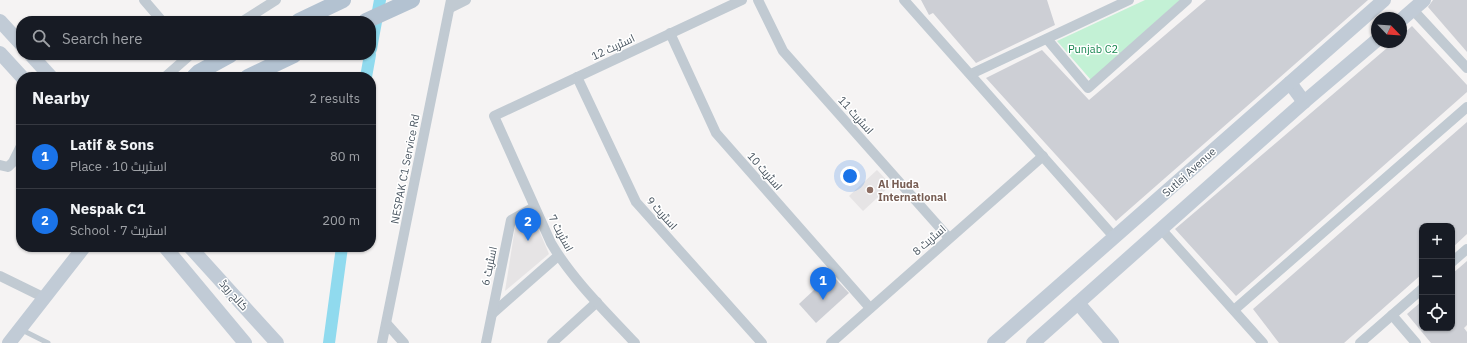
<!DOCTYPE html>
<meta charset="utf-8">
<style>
:root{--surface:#171b24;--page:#20242c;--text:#f1f3f6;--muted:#9ea1a6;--line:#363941;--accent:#1a73e8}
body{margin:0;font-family:"IBM Plex Sans",Cairo,sans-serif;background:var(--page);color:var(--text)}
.controls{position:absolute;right:12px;bottom:12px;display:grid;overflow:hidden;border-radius:8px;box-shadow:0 1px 3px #0004}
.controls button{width:36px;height:36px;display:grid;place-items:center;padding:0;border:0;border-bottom:1px solid var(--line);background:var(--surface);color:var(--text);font:20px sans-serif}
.compass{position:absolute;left:1371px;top:12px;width:36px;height:36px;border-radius:50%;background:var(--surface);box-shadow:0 1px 3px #0004;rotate:115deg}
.you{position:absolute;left:850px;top:176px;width:14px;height:14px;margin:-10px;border:3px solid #fff;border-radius:50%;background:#1a73e8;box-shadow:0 0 0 6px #1a73e833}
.badge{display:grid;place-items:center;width:26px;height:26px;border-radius:50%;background:var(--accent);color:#fff;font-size:13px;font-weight:700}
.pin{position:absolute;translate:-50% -33px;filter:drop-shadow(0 1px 2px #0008)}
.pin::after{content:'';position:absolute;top:21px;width:14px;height:12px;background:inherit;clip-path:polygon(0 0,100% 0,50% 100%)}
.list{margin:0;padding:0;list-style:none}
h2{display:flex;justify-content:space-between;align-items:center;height:52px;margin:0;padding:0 16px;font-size:17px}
h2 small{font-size:13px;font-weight:400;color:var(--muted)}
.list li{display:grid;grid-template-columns:26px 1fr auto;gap:12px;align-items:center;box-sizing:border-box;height:64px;padding:0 16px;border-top:1px solid var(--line)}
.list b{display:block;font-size:15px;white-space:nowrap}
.list p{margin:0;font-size:13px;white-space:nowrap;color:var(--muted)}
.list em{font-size:13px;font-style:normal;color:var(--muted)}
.icon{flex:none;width:22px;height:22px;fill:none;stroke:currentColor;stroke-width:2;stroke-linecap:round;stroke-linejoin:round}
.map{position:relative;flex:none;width:1467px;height:343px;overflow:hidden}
.search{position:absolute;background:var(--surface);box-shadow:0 1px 3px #0004;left:16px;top:16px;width:360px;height:44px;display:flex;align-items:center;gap:10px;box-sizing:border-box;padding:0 14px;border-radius:16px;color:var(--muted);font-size:15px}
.panel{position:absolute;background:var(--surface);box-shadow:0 1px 3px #0004;left:16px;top:72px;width:360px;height:180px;border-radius:16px}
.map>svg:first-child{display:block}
.education{fill:#e6e4e5}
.green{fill:#c3f1d5}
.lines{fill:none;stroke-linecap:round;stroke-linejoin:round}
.canal{stroke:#90daee;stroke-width:12}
.building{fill:#cdcfd5}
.lane{stroke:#c1cad2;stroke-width:5}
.street{stroke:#c1cad2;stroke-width:10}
.secondary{stroke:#c1cbd6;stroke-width:14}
.primary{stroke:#b3c2d1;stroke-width:16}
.education-dot{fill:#8d6e63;stroke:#fff;stroke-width:1.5}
.labels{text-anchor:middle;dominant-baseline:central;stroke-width:3;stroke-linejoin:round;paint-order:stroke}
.street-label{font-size:11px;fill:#4a5661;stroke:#fff}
.park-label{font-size:11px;fill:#17864f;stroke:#fff}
.education-label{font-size:11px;font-weight:bold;fill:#785e54;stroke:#fff;text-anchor:start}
</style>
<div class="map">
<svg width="1467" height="343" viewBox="0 0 1467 343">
<rect width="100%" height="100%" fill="#f5f3f3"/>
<!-- education -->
<g class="education">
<polygon points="877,170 891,185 863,211 849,196"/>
<polygon points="533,216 549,254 505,291 515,228"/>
</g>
<!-- green -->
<polygon class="green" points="1145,0 1180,0 1091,80 1057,41"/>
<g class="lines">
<!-- canal -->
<g class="canal">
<polyline points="371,49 380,0"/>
<polyline points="366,77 370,55"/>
<polyline points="329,343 342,247"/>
</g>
</g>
<!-- building -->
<g class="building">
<polygon points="921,0 1047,0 1055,25 976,63 933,13 929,15"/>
<polygon points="1206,0 1368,0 1116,221 986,78 1042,50 1089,100"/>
<polygon points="1433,0 1467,0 1467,52 1428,7"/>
<polygon points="1412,26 1467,85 1467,92 1236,296 1175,229 1394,42 1401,42 1401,36"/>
<polygon points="1467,122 1467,234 1452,248 1452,226 1422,226 1422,274 1344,343 1279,343 1253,309"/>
<polygon points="1467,261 1467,325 1464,328 1467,332 1467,343 1431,343 1407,314 1422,301 1422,328 1452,328 1452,274"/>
<polygon points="831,274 849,293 816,323 799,304"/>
</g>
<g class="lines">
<!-- lane -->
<polyline class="lane" points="20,329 48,343"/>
<!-- street -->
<g class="street">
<polyline points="144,0 162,21"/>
<polyline points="758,0 783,51 949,238"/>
<polyline points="904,0 1115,238"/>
<polyline points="450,8 466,0"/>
<polyline points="1413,10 1467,68"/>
<polyline points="243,21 276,0"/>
<polyline points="670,33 716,133 870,308"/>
<polyline points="1047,39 1088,88 1187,0"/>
<polyline points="971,74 1129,0"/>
<polyline points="165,77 190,55"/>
<polyline points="577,77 636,202 762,343"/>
<polyline points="0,165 8,167 13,162 21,146"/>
<polyline points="1161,229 1263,343"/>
<polyline points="1452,262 1467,249"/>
<polyline points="0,276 45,298"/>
<polyline points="1234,310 1467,107"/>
<polyline points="492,314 558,256"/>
<polyline points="1392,315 1416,343"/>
<polyline points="387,324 404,343"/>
<polyline points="382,343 451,0"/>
<polyline points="486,343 511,220 534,207"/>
<polyline points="552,343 597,302"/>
<path d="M635,343C606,312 572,279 551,243L494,116L742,0"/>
<polyline points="831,343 1043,156"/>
<polyline points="1360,343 1422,289"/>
</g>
<!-- secondary -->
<g class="secondary">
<polyline points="1401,20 1424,0"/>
<polyline points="0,21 21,44"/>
<polyline points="0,53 22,77"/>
<polyline points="31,55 51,77"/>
<polyline points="1290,83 1304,102"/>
<polyline points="165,247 245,343"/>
<polyline points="190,247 277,343"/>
<polyline points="1078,303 1112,343"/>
<polyline points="9,343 84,247"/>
<polyline points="994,343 1384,0"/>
<polyline points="1033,343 1304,102 1377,40"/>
</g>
<!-- primary -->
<g class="primary">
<polyline points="299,21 343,0"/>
<polyline points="366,21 412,0"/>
<polyline points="194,77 199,72 230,55"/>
<polyline points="248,77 294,55"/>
</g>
</g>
<!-- markers -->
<circle class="education-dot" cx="870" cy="190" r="4"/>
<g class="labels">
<!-- street labels -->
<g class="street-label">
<text transform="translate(613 47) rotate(-25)">اسٹریٹ 12</text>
<text transform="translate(856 115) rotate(48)">اسٹریٹ 11</text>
<text transform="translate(405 169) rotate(-79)">NESPAK C1 Service Rd</text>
<text transform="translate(765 171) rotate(49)">اسٹریٹ 10</text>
<text transform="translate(1189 172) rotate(-42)">Sutlej Avenue</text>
<text transform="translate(662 213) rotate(48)">اسٹریٹ 9</text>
<text transform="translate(561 233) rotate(62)">اسٹریٹ 7</text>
<text transform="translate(929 240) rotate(-41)">اسٹریٹ 8</text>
<text transform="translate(489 266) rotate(-78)">اسٹریٹ 6</text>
<text transform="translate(234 295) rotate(48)">کالج روڈ</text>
</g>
<!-- park labels -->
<g class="park-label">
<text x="1093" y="49">Punjab C2</text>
</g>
<!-- education labels -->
<g class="education-label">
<text x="878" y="184">Al Huda<tspan x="878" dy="13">International</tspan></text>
</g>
</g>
</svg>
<div class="controls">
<button>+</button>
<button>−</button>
<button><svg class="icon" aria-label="locate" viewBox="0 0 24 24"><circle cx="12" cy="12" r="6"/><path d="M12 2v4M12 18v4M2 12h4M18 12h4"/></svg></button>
</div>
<svg class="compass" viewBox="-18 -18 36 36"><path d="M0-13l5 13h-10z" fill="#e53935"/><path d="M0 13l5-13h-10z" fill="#9ea1a6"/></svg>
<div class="you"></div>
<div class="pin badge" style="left:823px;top:300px">1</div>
<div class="pin badge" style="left:528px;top:241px">2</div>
<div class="search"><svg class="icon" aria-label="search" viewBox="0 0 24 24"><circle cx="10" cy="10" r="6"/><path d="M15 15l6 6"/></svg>Search here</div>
<section class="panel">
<h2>Nearby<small>2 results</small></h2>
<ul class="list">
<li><span class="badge">1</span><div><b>Latif &amp; Sons</b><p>Place · اسٹریٹ 10</p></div><em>80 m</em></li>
<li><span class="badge">2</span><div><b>Nespak C1</b><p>School · اسٹریٹ 7</p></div><em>200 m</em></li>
</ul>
</section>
</div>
